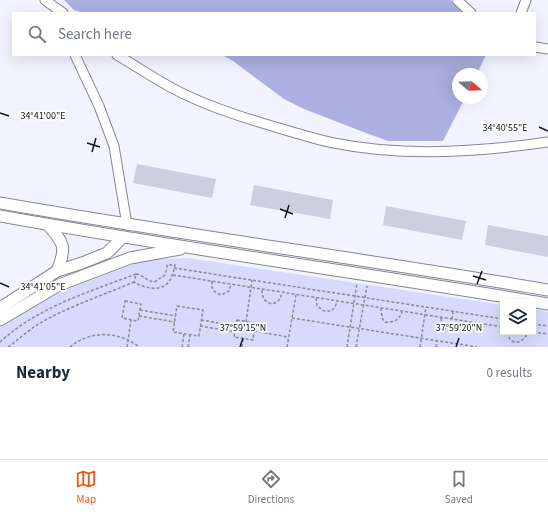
<!DOCTYPE html>
<meta charset="utf-8">
<style>
:root{--surface:#fff;--page:#f6f6f7;--text:#1f2937;--muted:#747a83;--line:#e0e1e3;--accent:#ea580c}
body{margin:0;font-family:"Source Sans 3",sans-serif;background:var(--page);color:var(--text)}
.controls{position:absolute;right:12px;bottom:12px;display:grid;overflow:hidden;border-radius:0px;box-shadow:0 4px 16px #0002}
.controls button{width:36px;height:36px;display:grid;place-items:center;padding:0;border:0;border-bottom:1px solid var(--line);background:var(--surface);color:var(--text);font:20px sans-serif}
.compass{position:absolute;left:452px;top:68px;width:36px;height:36px;border-radius:50%;background:var(--surface);box-shadow:0 4px 16px #0002;rotate:109deg}
.list{margin:0;padding:0;list-style:none}
h2{display:flex;justify-content:space-between;align-items:center;height:52px;margin:0;padding:0 16px;font-size:17px}
h2 small{font-size:13px;font-weight:400;color:var(--muted)}
.icon{flex:none;width:22px;height:22px;fill:none;stroke:currentColor;stroke-width:2;stroke-linecap:round;stroke-linejoin:round}
.map{position:relative;flex:none;width:548px;height:347px;overflow:hidden}
.search{position:absolute;background:var(--surface);box-shadow:0 4px 16px #0002;left:12px;right:12px;top:12px;height:44px;display:flex;align-items:center;gap:10px;box-sizing:border-box;padding:0 14px;border-radius:0px;color:var(--muted);font-size:15px}
.sheet{height:112px;background:var(--surface)}
nav{display:flex;justify-content:space-around;align-items:center;box-sizing:border-box;height:56px;border-top:1px solid var(--line);background:var(--surface);font-size:11px;color:var(--muted)}
nav a{display:grid;justify-items:center;gap:2px}
nav .on{color:var(--accent)}
.map>svg:first-child{display:block}
.green{fill:#d7dafc}
.forest{fill:#abafe2}
.building{fill:#cecfde}
.lines{fill:none;stroke-linecap:round;stroke-linejoin:round}
.minor-casing{stroke:#858794;stroke-width:11}
.tertiary-casing{stroke:#858794;stroke-width:13}
.path{stroke:#898a92;stroke-width:1.5;stroke-dasharray:3 2;stroke-linecap:butt}
.minor{stroke:#fff;stroke-width:9}
.tertiary{stroke:#fff;stroke-width:11}
.ticks{fill:none;stroke:#141519;stroke-width:1.5}
.ticks-label{font-size:10px;text-anchor:middle;fill:#141519;stroke:#fff;stroke-width:3.5;stroke-linejoin:round;paint-order:stroke}
</style>
<div class="map">
<svg width="548" height="347" viewBox="0 0 548 347">
<rect width="100%" height="100%" fill="#f2f3ff"/>
<!-- green -->
<polygon class="green" points="188,258 503,305 503,332 533,332 533,309 548,312 548,347 0,347 0,328 29,308 64,289 121,267 154,259"/>
<!-- forest -->
<g class="forest">
<polygon points="64,0 450,0 465,13 84,13 74,10"/>
<polygon points="222,55 486,55 477,74 458,74 458,98 465,98 443,141 388,141 366,133 304,109 284,99 233,61"/>
</g>
<!-- building -->
<g class="building">
<polygon points="137,164 216,179 212,198 133,183"/>
<polygon points="254,185 333,200 330,219 250,205"/>
<polygon points="386,206 466,221 462,240 383,225"/>
<polygon points="488,225 548,236 548,257 485,245"/>
</g>
<g class="lines">
<!-- minor casing -->
<g class="minor-casing">
<g id="minor">
<polyline points="45,0 63,13"/>
<polyline points="457,0 471,13"/>
<polyline points="521,13 526,0"/>
<polyline points="535,47 548,49"/>
<polyline points="75,55 99,106 114,146 127,225"/>
<path d="M117,55C136,66 155,79 174,89C202,104 232,114 262,123C286,130 310,138 334,143C402,157 480,152 548,142"/>
</g>
</g>
<!-- tertiary casing -->
<g class="tertiary-casing">
<g id="tertiary">
<path d="M0,203C182,235 366,259 548,290"/>
<path d="M0,216C182,249 366,273 548,304"/>
<path d="M48,225C64,243 67,247 57,271"/>
<polyline points="0,308 57,271 82,263 107,253 123,237"/>
<polyline points="0,320 59,285 130,258 180,249"/>
</g>
</g>
<!-- path -->
<g class="path">
<polyline points="174,268 503,319"/>
<polyline points="173,275 503,327"/>
<path d="M212,281C211,290 214,292 221,295L229,291L231,284"/>
<path d="M262,290C262,297 264,302 272,304C279,302 280,299 282,293"/>
<polyline points="316,298 317,306 324,311 331,311 335,307 337,302"/>
<polygon points="125,301 141,304 138,321 122,318"/>
<polygon points="177,306 203,310 199,336 173,332"/>
<path d="M381,308L382,318L385,322C394,323 399,320 402,312"/>
<polyline points="140,310 176,316"/>
<polyline points="139,316 175,322"/>
<polyline points="292,318 477,347"/>
<polyline points="441,318 442,326 449,331 458,329 463,321"/>
<polyline points="452,319 453,311"/>
<polyline points="201,320 236,326"/>
<polygon points="237,320 255,323 253,340 234,337"/>
<polyline points="246,322 252,280"/>
<polyline points="533,324 548,326"/>
<polyline points="200,326 235,332"/>
<polyline points="254,331 288,337"/>
<path d="M508,332C508,347 524,344 528,332"/>
<polyline points="533,332 548,334"/>
<path d="M0,342C38,307 89,292 136,274L134,282C146,289 164,293 171,278C173,274 174,269 175,265H167V269L164,276L154,282C147,281 143,275 136,274"/>
<path d="M8,347C19,339 29,330 40,323C70,306 103,295 134,282"/>
<path d="M70,347C90,330 119,331 139,347"/>
<polyline points="127,347 131,320"/>
<polyline points="182,347 184,334"/>
<polyline points="188,347 190,335"/>
<polyline points="242,347 243,338"/>
<polyline points="287,347 296,295"/>
<polyline points="347,347 357,283"/>
<polyline points="356,347 367,286"/>
<polyline points="420,347 426,307"/>
<polyline points="436,347 437,341"/>
</g>
<!-- minor -->
<use href="#minor" class="minor"/>
<!-- tertiary -->
<use href="#tertiary" class="tertiary"/>
</g>
<!-- ticks -->
<path class="ticks" d="M0,113L9,116M539,127L548,131M87,143L100,147M92,152L96,138M280,209L293,214M285,218L289,205M473,276L486,280M0,283L9,287M477,284L482,271M240,347L243,338M456,347L459,338"/>
<g class="ticks-label">
<text x="43" y="119">34°41'00"E</text>
<text x="505" y="131">34°40'55"E</text>
<text x="43" y="290">34°41'05"E</text>
<text x="243" y="331">37°59'15"N</text>
<text x="459" y="331">37°59'20"N</text>
</g>
</svg>
<div class="controls">
<button><svg class="icon" aria-label="layers" viewBox="0 0 24 24"><path d="M12 4l9 5-9 5-9-5zM3 14l9 5 9-5"/></svg></button>
</div>
<svg class="compass" viewBox="-18 -18 36 36"><path d="M0-13l5 13h-10z" fill="#e53935"/><path d="M0 13l5-13h-10z" fill="#747a83"/></svg>
<div class="search"><svg class="icon" aria-label="search" viewBox="0 0 24 24"><circle cx="10" cy="10" r="6"/><path d="M15 15l6 6"/></svg>Search here</div>
</div>
<section class="sheet">
<h2>Nearby<small>0 results</small></h2>
<ul class="list">
</ul>
</section>
<nav>
<a class="on"><svg class="icon" aria-label="map" viewBox="0 0 24 24"><path d="M3 6l6-2 6 2 6-2v14l-6 2-6-2-6 2zM9 4v14M15 6v14"/></svg>Map</a>
<a><svg class="icon" aria-label="directions" viewBox="0 0 24 24"><path d="M12 3l9 9-9 9-9-9zM9 14v-3h6M13 9l2 2-2 2"/></svg>Directions</a>
<a><svg class="icon" aria-label="saved" viewBox="0 0 24 24"><path d="M7 4h10v16l-5-4-5 4z"/></svg>Saved</a>
</nav>
